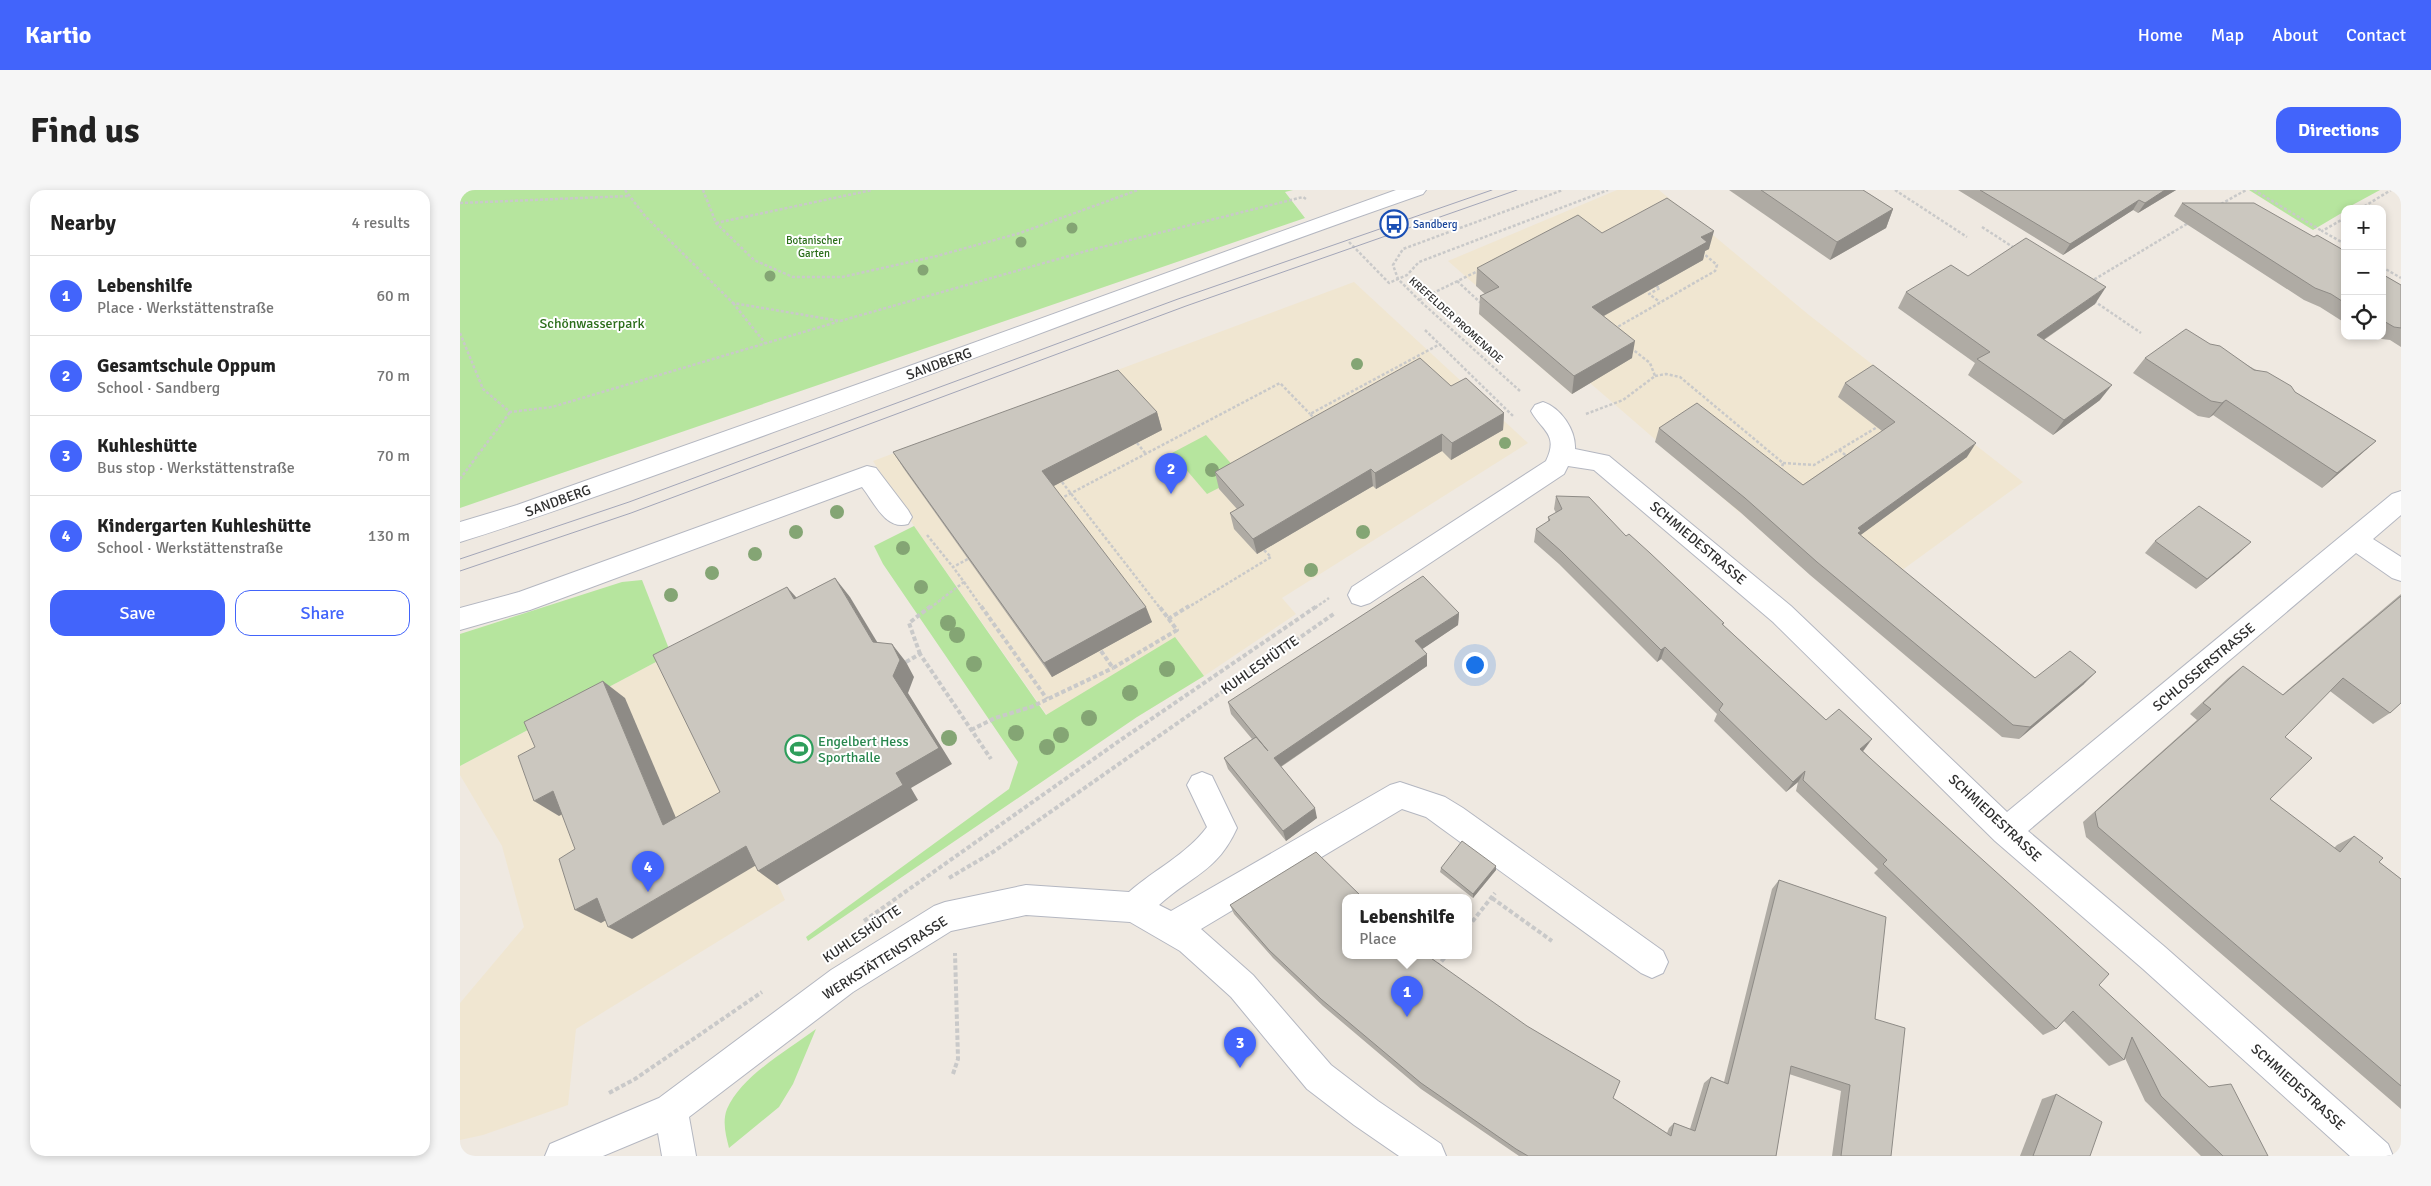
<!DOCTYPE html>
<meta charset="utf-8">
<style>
:root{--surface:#fff;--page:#f6f6f6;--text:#222;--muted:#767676;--line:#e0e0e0;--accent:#4264fb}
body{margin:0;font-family:Signika,sans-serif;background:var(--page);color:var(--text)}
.controls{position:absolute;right:15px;top:15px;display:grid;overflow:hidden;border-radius:10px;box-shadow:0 2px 8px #0003}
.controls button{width:45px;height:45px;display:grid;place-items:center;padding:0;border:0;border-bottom:1px solid var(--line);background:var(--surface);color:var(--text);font:25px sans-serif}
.you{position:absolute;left:1014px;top:474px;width:18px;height:18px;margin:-12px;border:4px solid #fff;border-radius:50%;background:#1a73e8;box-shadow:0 0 0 8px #1a73e833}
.badge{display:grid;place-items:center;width:32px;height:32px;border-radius:50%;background:var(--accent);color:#fff;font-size:16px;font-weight:700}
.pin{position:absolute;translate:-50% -41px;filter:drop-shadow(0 1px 2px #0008)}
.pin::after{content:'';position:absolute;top:26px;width:18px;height:15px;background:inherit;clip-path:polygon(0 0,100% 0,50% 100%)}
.popup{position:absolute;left:882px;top:704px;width:130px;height:65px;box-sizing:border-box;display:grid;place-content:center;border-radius:10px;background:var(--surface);filter:drop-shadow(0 1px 4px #0005);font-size:16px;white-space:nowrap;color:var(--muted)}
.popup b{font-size:19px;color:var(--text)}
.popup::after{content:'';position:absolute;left:50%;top:100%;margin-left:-10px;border:10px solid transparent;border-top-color:var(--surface)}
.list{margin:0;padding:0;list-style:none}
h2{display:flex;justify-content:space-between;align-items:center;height:65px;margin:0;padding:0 20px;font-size:21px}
h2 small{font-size:16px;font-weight:400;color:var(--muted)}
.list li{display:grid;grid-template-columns:32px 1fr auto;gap:15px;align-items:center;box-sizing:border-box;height:80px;padding:0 20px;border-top:1px solid var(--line)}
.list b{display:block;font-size:19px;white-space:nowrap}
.list p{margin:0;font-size:16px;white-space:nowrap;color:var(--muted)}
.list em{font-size:16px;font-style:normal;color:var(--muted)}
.actions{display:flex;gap:10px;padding:15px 20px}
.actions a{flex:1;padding:11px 0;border:1px solid var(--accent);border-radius:15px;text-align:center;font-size:18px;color:var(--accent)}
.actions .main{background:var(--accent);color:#fff}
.icon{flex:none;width:28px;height:28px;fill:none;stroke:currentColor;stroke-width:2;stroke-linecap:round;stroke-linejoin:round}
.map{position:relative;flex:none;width:1941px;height:966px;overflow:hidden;border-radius:15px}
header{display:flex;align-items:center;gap:30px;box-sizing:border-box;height:70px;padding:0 25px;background:var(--accent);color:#fff}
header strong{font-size:24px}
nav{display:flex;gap:28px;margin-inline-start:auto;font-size:18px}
.intro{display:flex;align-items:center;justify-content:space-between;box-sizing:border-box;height:120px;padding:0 30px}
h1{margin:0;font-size:35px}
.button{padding:12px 22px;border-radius:15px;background:var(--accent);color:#fff;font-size:18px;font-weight:700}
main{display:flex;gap:30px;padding:0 30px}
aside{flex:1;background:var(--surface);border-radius:15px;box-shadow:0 2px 8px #0003}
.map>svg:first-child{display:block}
.education{fill:#f0e6d1}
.green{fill:#b6e59e}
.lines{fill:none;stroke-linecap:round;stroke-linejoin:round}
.minor-casing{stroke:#b4b7c1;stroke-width:2}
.path-far1{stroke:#c9c9c9;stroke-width:2.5;stroke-dasharray:3 2;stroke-linecap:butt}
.path{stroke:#c9c9c9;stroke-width:4;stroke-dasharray:4.5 2.5;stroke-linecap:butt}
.minor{fill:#fff;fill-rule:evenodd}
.tram{stroke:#a3a6b8;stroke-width:1}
.tree{fill:#84a574}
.wall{fill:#afaba4}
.shaded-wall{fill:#8e8b86}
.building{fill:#cbc7bf;stroke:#8e8b86}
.labels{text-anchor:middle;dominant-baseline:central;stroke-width:4;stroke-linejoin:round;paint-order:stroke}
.far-transit-label{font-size:11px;fill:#164399;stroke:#fff;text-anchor:start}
.far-park-label{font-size:11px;fill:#2c6e1b;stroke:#fff}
.far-street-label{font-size:11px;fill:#2e2e2e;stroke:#fff}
.park-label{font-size:14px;fill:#2c6e1b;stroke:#fff}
.street-label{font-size:14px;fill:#2e2e2e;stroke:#fff}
.leisure-label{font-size:14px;fill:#27864d;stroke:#fff;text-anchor:start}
</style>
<header>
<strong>Kartio</strong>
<nav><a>Home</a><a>Map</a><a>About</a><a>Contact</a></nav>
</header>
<div class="intro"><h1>Find us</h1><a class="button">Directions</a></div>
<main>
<aside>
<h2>Nearby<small>4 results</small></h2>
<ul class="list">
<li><span class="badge">1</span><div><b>Lebenshilfe</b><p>Place · Werkstättenstraße</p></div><em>60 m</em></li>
<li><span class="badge">2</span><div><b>Gesamtschule Oppum</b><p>School · Sandberg</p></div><em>70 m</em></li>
<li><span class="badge">3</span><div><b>Kuhleshütte</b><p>Bus stop · Werkstättenstraße</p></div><em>70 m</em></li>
<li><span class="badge">4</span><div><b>Kindergarten Kuhleshütte</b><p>School · Werkstättenstraße</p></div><em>130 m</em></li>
</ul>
<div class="actions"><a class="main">Save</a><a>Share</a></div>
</aside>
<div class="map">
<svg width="1941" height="966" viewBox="0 0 1941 966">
<rect width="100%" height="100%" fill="#efe9e1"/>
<!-- education -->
<g class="education">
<polygon points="1157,0 1199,0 1349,125 1563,292 1430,389 1279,322 1130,193 1112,204 1019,124 1037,114 988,71"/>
<polygon points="894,92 1068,253 822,408 836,424 744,486 677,527 601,545 454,336 413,271"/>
<polygon points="211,464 325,710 116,839 108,915 23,945 0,950 0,813 64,737 42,656 0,585 0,576"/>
</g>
<!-- green -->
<g class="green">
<polygon points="0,0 833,0 825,2 845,28 0,318"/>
<polygon points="1789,0 1920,0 1885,19 1885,21 1853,40"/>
<polygon points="746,245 782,286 747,304 712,263"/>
<polygon points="454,336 586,525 715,447 744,486 677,527 348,751 346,747 549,599 558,572 423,374 414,356"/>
<polygon points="182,390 211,464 0,576 0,444 162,392"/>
<path d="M356,839L333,894L319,917L269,958C266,946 262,932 267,919C281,886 328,860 356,839Z"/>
</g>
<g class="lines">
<!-- minor casing -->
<g class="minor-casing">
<g id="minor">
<path d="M936,0H966L963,4C730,85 500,175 267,259C179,291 90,324 0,352V332L57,315L455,174Z"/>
<path d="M1083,212C1101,218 1116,240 1115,259L1149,266L1331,416L1547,622L1932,304L1941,301V325L1913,349L1941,367V391L1932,388L1896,363L1568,641L1705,757L1928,954L1933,966H1890L1683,779L1535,651L1313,432L1134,280L1108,276L1104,284L910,413L901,416L892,413L888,405L892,397L1086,271C1099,244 1082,241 1071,221L1075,215Z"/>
<path d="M407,276L416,278L448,320L452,327L448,334C426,341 414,312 402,297L70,420L0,440V418L59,402Z"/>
<path d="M742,582L752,586L777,638C757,682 732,685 699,715L711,721L930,595L940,592L985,607L1003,618L1203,761L1208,772L1203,783L1192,788L1181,783L981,638L966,627L942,619L741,739L793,785L871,875L918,911L981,954L986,966H939L894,935L847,899L771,807L720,761L670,732L566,725L491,741L393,802L229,927L236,966H202L198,943L143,966H85L90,954L199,908L371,780L474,716L485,712L566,695L669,702C694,680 727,664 747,637L727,595L732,586Z"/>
</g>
</g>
<!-- path-far1 -->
<g class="path-far1">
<polyline points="165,0 185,26 273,113 380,131 630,60 843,7 846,9"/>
<polyline points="243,0 256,33 294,70 333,87 382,87 477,66 560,43 678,0"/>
<polyline points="1435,0 1507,47"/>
<polyline points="1794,0 1862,41"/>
<polyline points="0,13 169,6"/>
<polyline points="1761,14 1786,0"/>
<polyline points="1900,19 1931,0"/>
<polyline points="1885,28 1862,41 1885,54"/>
<polyline points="256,33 412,0"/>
<polyline points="1522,37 1556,59"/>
<polyline points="889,52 929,93 947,85 959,72 1148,0"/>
<polyline points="1922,77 1941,88"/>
<polyline points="997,91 1023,115"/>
<polyline points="1630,92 1730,32"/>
<polyline points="1196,96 1200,98 1189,104 1200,112"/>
<polyline points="959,110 1020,80"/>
<polyline points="1634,111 1681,143"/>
<polyline points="273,113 305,153"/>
<polyline points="1154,139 1255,81 1257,75 1243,63"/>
<polyline points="965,140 1054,227"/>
<polyline points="0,143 23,199 50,222 92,217 377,132"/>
<polyline points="1195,186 1206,184 1220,187 1323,273 1321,283"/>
<polyline points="1060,201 959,110 938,89 933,75 943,59 1103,0"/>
<polyline points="1126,224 1163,210 1195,186 1190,173 1171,158"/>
<polyline points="856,230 850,224 980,154"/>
<polyline points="677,253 686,264"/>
<polyline points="1379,260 1388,267"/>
<polyline points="1323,273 1354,275 1419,236"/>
<polyline points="0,289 50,222"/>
<polyline points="602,292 700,418"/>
<polyline points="600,309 820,193 850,224"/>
<polyline points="467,345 493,377"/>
<polyline points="504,392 522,418"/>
<polyline points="470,418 504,392 493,377 508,369"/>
<polyline points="727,418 811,367 804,360"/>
<polyline points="855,418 869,408"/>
</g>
<!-- path -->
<g class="path">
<polyline points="521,416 587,509"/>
<polyline points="708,429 729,416"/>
<polyline points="641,461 653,478 717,440 699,416"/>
<polyline points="460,464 449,433 471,416"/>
<polyline points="446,472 460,464 531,569"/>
<polyline points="511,540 535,528 571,517 653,478"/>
<polyline points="489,688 533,662 875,423"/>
<polyline points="1032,708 1092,751"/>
<polyline points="404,731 662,549 857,416"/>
<polyline points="1008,737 1035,703"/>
<polyline points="977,777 986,766"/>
<polyline points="493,884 498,869 495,763"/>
<polyline points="149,903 175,889 302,802"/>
</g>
<!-- minor -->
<use href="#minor" class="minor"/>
<!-- tram -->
<g class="tram">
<polyline points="0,369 169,312 718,109 1032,0"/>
<polyline points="0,381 171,323 726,116 1057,0"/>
</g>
</g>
<!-- trees -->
<g class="tree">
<circle cx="612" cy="38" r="5.5"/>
<circle cx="561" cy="52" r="5.5"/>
<circle cx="463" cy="80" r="5.5"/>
<circle cx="310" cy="86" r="5.5"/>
<circle cx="897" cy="174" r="6"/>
<circle cx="1045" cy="253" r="6"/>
<circle cx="752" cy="280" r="7"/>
<circle cx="377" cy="322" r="7"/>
<circle cx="336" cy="342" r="7"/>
<circle cx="903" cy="342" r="7"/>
<circle cx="443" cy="358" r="7"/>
<circle cx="295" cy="364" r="7"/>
<circle cx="851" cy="380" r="7"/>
<circle cx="252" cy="383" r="7"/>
<circle cx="461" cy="397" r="7"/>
<circle cx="211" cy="405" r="7"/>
<circle cx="488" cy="433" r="8"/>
<circle cx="497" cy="445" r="8"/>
<circle cx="514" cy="474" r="8"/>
<circle cx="707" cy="479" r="8"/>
<circle cx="670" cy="503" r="8"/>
<circle cx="629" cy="528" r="8"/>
<circle cx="556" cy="543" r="8"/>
<circle cx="601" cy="545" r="8"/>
<circle cx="489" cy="548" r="8"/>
<circle cx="587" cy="557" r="8"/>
</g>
<!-- wall -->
<g class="wall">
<polygon points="1269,0 1403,0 1433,19 1426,38 1370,70"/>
<polygon points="1498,0 1716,0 1678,23 1673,20 1603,65"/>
<polygon points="1722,13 1854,47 1885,61 1885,131 1882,131 1860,117 1844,110 1714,26"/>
<polygon points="1142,43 1249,59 1245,61 1243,70 1144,126 1172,168 1112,204 1019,124 1020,106 1025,104 1016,96 1017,78"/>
<polygon points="1922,84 1941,95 1941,157 1930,150 1922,149 1918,146 1922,146"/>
<polygon points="1508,86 1635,114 1584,150 1640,210 1593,245 1508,185 1515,173 1438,118 1446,102"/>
<polygon points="1750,154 1835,202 1916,251 1900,265 1862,298 1753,225 1749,228 1738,226 1673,183 1685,168"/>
<polygon points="1385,193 1507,267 1400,345 1575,488 1624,494 1559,549 1542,547 1350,385 1280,322 1195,252 1199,238 1343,295 1422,241 1378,207"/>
<polygon points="991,196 1044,223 1043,240 991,270 982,261 916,299 913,296 797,364 774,339 770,323 777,319 759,299 755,282"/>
<polygon points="697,222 702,240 593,296 692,432 592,487 444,279 433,262"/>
<polygon points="1096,306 1166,346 1264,433 1263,435 1366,530 1404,560 1403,561 1639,795 1808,966 1741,966 1685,911 1665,868 1664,870 1649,876 1604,831 1596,839 1583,845 1414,683 1418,679 1336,601 1338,592 1326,602 1254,531 1257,524 1201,469 1197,472 1099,374 1074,352 1076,339 1088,332 1088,327 1096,323 1094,319"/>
<polygon points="1695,351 1779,363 1736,399 1685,363"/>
<polygon points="1941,404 1941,513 1930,523 1913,534 1870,501 1825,547 1810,609 1874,658 1877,655 1894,646 1919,672 1941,689 1941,919 1626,647 1623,632 1737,530 1730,524 1768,488 1783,476 1822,505"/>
<polygon points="999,423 998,435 962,459 967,476 821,577 857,628 826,651 768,579 764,568 792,549 771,524 768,512"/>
<polygon points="981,678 1036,680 1013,708 980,682"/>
<polygon points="1319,690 1415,829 1431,966 1372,966 1381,901 1329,884 1316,966 1059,966 961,899 863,816 813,768 774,724 770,715 886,708 1153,908 1207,943 1209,938 1214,933 1230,939 1244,893 1251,887 1264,892 1312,699"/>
<polygon points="1596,904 1630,966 1560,966 1582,909"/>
</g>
<!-- shaded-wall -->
<g class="shaded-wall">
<polygon points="1705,0 1716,0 1678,23 1685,13"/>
<polygon points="1679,10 1673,20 1603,65 1610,54"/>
<polygon points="1433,19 1426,38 1370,70 1377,52"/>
<polygon points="1254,41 1249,59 1245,61 1243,70 1129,134 1132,117 1241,47"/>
<polygon points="1646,97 1635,114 1567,161 1577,145"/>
<polygon points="1175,151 1172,168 1112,204 1114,186"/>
<polygon points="1652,195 1640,210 1593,245 1604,230"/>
<polygon points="1766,210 1753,225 1749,228 1762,213"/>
<polygon points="697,222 702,240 590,298 582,281"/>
<polygon points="1044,223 1043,240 991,270 992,253"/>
<polygon points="982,244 982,261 916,299 915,283"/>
<polygon points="1916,251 1900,265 1862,298 1877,283"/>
<polygon points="1516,253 1507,267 1398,347 1398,338"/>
<polygon points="911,279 913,296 797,364 793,349"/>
<polygon points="1791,352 1779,363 1736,399 1747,389"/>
<polygon points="375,388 390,407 428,470 413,452"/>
<polygon points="327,397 344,416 334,409"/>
<polygon points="686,417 692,432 592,487 584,473"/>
<polygon points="999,423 998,435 955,464 955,451"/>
<polygon points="432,454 446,472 454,487 448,503 492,574 451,598 458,610 317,695 298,681 436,583"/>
<polygon points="1205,457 1201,469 1197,472 1201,460"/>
<polygon points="967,464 967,476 817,579 814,568"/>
<polygon points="1636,482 1624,494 1559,549 1570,537"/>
<polygon points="143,491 165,508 225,649 203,635"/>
<polygon points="1412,549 1404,560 1392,569 1400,559"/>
<polygon points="1345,581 1338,592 1326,602 1333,592"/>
<polygon points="93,601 118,616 99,626 74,611"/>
<polygon points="855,618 857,628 826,651 823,641"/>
<polygon points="286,656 305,670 172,749 148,737"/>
<polygon points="1036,676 1036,680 1013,708 1013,704"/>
<polygon points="137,708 162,721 141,733 115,720"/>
</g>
<!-- building -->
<g class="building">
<polygon points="1301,0 1403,0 1433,19 1377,52"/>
<polygon points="1520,0 1705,0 1685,13 1679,10 1610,54"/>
<polygon points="1207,8 1254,41 1241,47 1247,52 1132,117 1175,151 1114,186 1020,106 1039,97 1017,78 1118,25 1142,43"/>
<polygon points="1722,13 1794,13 1854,47 1857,45 1885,61 1885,113 1871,104 1855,98"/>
<polygon points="1566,48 1646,97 1577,145 1652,195 1604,230 1517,169 1530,162 1446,102 1491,75 1508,86"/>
<polygon points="1922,84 1941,95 1941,138 1934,137 1922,130"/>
<polygon points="1726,139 1750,154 1760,156 1794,180 1807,182 1831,196 1835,202 1916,251 1877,283 1766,210 1762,213 1751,211 1685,168"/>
<polygon points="960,168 991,196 1006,188 1044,223 992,253 982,244 915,283 911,279 793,349 770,323 784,315 755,282"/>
<polygon points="1413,175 1516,253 1398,338 1401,341 1398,343 1575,488 1610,461 1636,482 1570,537 1553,535 1357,372 1285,308 1199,238 1237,213 1343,295 1435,232 1385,193"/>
<polygon points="658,180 697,222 582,281 686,417 584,473 433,262"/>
<polygon points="1096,306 1129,307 1166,346 1169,344 1190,363 1264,433 1262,434 1366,530 1379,519 1412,549 1400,559 1649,784 1639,795 1749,897 1771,894 1808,966 1763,966 1701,906 1672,847 1664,870 1613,821 1596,839 1423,674 1427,670 1343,590 1345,581 1333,592 1259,520 1263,514 1205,457 1201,460 1101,361 1076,339 1090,330 1088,327 1102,319"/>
<polygon points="1739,316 1791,352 1747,389 1695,351"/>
<polygon points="963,386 999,423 955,451 967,464 814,568 855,618 823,641 764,568 796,547 808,561 768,512"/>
<polygon points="375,388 413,452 432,454 440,470 433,486 479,558 436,583 443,595 298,681 286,656 148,737 137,708 115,720 99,669 115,659 93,601 74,611 58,566 75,557 64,532 143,491 203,635 260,602 193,465 327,397 334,409"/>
<polygon points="1941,406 1941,513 1930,523 1883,488 1825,547 1852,568 1810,609 1880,662 1894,646 1923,668 1919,672 1941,689 1941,896 1638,637 1635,622 1751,519 1743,513 1783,476 1823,505"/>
<polygon points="1002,651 1036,676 1013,704 981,678"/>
<polygon points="856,662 903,708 886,708 886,766 968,766 1067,836 1160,891 1153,908 1211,946 1214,933 1235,941 1251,887 1268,894 1319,690 1426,727 1415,829 1445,838 1431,966 1381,966 1390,895 1331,876 1316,966 1068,966 1056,959 961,893 861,809 809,760 770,715"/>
<polygon points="1596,904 1642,932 1630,966 1573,966"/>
</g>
<!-- icons -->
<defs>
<g id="bus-ring" transform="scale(1.4375)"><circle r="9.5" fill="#fff" stroke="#1a4fb4" stroke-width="1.5"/><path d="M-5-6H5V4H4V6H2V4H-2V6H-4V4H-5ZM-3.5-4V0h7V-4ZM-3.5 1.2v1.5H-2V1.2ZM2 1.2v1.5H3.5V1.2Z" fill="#1a4fb4"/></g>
<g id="stadium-ring" transform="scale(1.4375)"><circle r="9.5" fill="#fff" stroke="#2e9e5b" stroke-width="1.5"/><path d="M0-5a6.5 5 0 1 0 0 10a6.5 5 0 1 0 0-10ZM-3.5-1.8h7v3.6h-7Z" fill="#2e9e5b"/></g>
</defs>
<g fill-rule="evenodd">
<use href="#bus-ring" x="934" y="34"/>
<use href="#stadium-ring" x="339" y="559"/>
</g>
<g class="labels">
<!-- far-transit labels -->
<g class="far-transit-label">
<text x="953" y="34">Sandberg</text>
</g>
<!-- far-park labels -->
<g class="far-park-label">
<text x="354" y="50">Botanischer<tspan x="354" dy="13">Garten</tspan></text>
</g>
<!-- far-street labels -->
<g class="far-street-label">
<text transform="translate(996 130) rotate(42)">KREFELDER PROMENADE</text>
</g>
<!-- park labels -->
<g class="park-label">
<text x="132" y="133">Schönwasserpark</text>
</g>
<!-- street labels -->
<g class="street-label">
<text transform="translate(479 174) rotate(-20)">SANDBERG</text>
<text transform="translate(98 311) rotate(-20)">SANDBERG</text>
<text transform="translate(1238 353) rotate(40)">SCHMIEDESTRASSE</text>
<text transform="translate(800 475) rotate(-35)">KUHLESHÜTTE</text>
<text transform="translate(1744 477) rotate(-40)">SCHLOSSERSTRASSE</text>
<text transform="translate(1535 628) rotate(43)">SCHMIEDESTRASSE</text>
<text transform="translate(402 744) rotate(-34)">KUHLESHÜTTE</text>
<text transform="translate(425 768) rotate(-32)">WERKSTÄTTENSTRASSE</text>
<text transform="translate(1838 897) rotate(42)">SCHMIEDESTRASSE</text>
</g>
<!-- leisure labels -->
<g class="leisure-label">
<text x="358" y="551">Engelbert Hess<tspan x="358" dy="16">Sporthalle</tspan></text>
</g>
</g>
</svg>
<div class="controls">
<button>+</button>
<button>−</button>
<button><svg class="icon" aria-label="locate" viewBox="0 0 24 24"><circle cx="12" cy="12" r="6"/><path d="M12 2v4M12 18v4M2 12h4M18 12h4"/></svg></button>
</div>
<div class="you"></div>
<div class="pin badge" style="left:947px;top:827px">1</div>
<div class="popup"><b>Lebenshilfe</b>Place</div>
<div class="pin badge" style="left:711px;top:304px">2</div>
<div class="pin badge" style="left:780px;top:878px">3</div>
<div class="pin badge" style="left:188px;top:702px">4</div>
</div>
</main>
